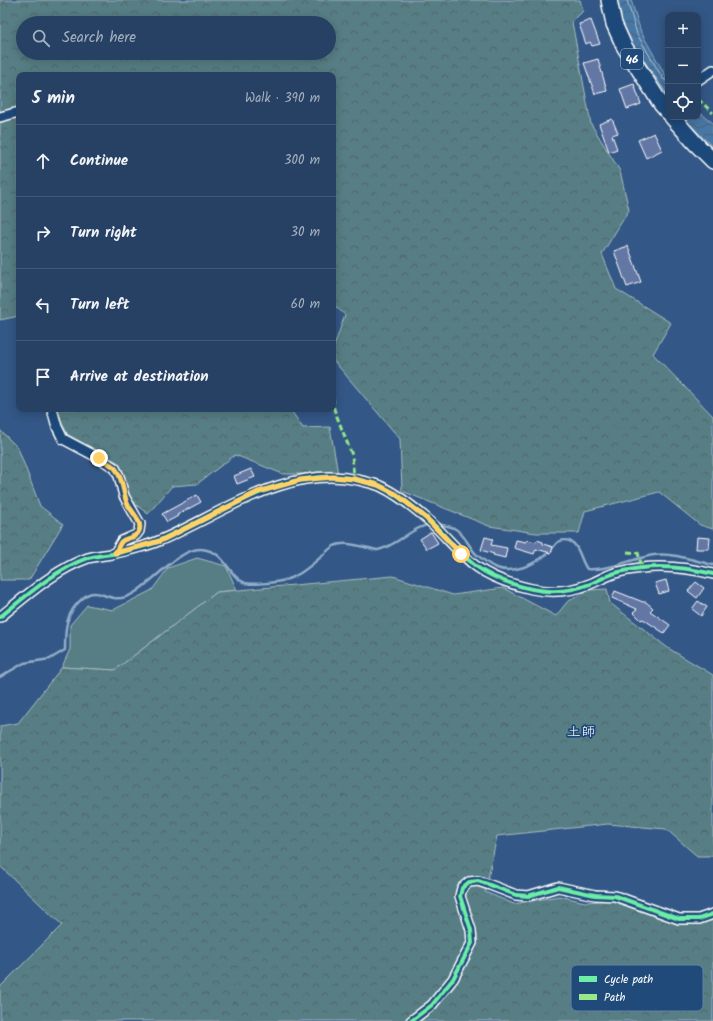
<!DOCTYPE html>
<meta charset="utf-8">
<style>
:root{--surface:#264164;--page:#2e486a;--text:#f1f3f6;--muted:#a4afbf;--line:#425a78}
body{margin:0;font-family:Kalam,"Klee One",sans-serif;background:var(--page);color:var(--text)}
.controls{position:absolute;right:12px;top:12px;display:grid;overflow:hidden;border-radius:8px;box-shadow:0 2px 10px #0003}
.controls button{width:36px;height:36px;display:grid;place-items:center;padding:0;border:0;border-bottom:1px solid var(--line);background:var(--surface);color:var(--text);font:20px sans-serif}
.stop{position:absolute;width:12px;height:12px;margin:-9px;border:3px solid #ffd166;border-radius:50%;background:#fff}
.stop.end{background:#ffd166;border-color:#fff;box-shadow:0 1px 4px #0008}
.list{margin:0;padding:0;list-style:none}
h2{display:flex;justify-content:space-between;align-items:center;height:52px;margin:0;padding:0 16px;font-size:17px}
h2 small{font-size:13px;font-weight:400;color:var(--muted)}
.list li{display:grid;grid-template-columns:26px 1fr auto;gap:12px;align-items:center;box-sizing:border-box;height:72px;padding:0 16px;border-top:1px solid var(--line)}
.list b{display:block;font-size:15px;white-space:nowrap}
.list em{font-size:13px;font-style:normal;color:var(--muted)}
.icon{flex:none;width:22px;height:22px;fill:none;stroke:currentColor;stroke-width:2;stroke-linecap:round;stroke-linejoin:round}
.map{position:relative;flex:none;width:713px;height:1021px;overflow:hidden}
.search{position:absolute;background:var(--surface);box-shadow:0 2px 10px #0003;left:16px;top:16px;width:320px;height:44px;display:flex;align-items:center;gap:10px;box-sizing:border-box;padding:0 14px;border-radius:22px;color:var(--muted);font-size:15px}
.panel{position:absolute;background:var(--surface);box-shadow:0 2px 10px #0003;left:16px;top:72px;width:320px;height:340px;border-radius:8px}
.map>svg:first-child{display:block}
.green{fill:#577e84;stroke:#abbec2}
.forest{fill:url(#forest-crowns);stroke:#abbec2;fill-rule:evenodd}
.water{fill:url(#water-waves);stroke:#91adc8}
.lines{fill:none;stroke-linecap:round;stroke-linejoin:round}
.shore{stroke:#b5c9db;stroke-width:1}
.stream{stroke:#91adc8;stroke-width:2.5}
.building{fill:#6477a5;stroke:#fff}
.minor-casing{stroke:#fff;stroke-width:12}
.primary-casing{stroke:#fff;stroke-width:18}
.minor{stroke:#1f4a7a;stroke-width:9}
.primary{stroke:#1f4a7a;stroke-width:15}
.quiet{stroke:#98e88a;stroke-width:3;stroke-dasharray:6 3;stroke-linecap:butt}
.cycleway-casing{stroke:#1f4a7a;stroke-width:6}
.cycleway{stroke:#6deda7;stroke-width:4}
.route{stroke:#ffd166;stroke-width:5}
.labels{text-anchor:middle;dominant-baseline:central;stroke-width:3.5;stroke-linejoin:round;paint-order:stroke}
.shield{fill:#1f4a7a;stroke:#bcc9d7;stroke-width:1}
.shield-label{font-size:12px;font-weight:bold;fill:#fff}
.neighbourhood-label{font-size:14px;fill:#fff;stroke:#1f4a7a}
.key{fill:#1f4a7a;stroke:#6280a2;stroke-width:1}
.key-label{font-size:11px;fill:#fff}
</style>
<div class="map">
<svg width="713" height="1021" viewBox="0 0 713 1021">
<defs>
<pattern id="forest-crowns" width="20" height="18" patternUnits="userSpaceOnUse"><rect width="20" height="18" fill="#577e84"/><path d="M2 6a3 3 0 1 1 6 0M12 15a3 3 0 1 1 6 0" fill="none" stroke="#526568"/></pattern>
<pattern id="water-waves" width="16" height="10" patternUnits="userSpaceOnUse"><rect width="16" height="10" fill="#4777a4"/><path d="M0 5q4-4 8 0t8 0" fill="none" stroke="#4a5f74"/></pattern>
</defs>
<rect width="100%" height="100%" fill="#335786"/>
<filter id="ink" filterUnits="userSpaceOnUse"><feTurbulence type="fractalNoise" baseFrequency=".025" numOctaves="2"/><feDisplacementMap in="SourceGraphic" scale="8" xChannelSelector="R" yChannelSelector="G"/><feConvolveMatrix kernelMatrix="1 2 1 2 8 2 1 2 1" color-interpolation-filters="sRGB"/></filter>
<g filter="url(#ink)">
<!-- green -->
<polygon class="green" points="197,558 226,566 237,590 217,592 115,670 62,667 70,649 70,625 87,605 113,610 152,590 168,568"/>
<!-- forest -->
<g class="forest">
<path d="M0,0H580L583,11L572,22L591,124L620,171L629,210L602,254L616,289L671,323L653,354L713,416V529L700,525L659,492L585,511L579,533H536L489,526L402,491L400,439L333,360V349L345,315L333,304V75H19V316L0,320ZM23,23H329V53H23Z"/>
<polygon points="57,409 290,409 303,428 330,427 338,474 283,474 235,455 197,484 172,486 148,514 131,501 119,463 67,434"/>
<polygon points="0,430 18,448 40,506 63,524 29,580 0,580"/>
<polygon points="393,576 453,595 503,588 556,616 567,602 589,590 607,589 610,603 668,648 713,675 713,856 697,856 666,829 608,824 497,836 485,892 514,904 559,896 585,902 610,900 675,923 699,923 713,919 713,1021 0,1021 0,987 62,925 0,866 0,726 18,723 62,667 115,670 217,592"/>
</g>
<!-- water -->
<g class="water">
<polygon points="615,0 631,0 641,32 668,80 668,103 628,45"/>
<polygon points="698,111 713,123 713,147 682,117 698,117"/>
</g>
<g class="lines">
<!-- shore -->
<g class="shore">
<polyline points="627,0 637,34 663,79 668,81"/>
<polyline points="643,59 668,96"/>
</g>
<!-- stream -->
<g class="stream">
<path d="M436,524C442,525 449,526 454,528C464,533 469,547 476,554C481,558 488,564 494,567C512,575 534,565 548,553C552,550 554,545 558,542C563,539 569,540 573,543C580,549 581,561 587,569C607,571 634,558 654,555C672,552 696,561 713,565"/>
<path d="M0,677L24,663L50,659L65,650C65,629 65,613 83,598C94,588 102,596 114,598C121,599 128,597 134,593C153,582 180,548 201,549C227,551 226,575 245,583C250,585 269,583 275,582C295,580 308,568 322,556C325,553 330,548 334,546C345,541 358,546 369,548C372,549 375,550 378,550C392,547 404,536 415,530C420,527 425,526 429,524"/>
</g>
</g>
<!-- building -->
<g class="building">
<polygon points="591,20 600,44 592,46 590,42 586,44 579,24"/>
<polygon points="598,59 607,91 595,94 584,63"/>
<polygon points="634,84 641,104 627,109 620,89"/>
<polygon points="612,119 618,133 612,135 617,149 609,152 599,124"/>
<polygon points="654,133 662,150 646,158 638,140"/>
<polygon points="628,246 641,282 627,287 614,251"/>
<polygon points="251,469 255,477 237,484 234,476"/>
<polygon points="197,495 201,502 177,515 178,516 167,522 162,514"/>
<polygon points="431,532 438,543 427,549 420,539"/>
<polygon points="485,537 493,539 491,545 507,548 505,558 493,555 494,554 481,550"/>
<polygon points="697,537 710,538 709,549 696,549"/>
<polygon points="516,540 526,542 527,540 536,542 537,540 543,542 543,544 553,547 551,553 536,549 534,554 514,548"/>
<polygon points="666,580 669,591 659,594 655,583"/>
<polygon points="696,582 704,588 697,598 688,591"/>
<polygon points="615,591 643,602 646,602 653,608 650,611 670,625 664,633 643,619 641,620 633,612 637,609 612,598"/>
<polygon points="698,601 707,607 701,616 692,609"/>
</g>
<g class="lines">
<!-- minor casing -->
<g class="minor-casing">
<g id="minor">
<polyline points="698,80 713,70"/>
<polyline points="0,117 19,112"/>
<polyline points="52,409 57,427 63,439 99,458 115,468 119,476 124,496 140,524 139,531 136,535 122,541 115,553"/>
<path d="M0,617C26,596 56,569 88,558C96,556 104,555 112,554C128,550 146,547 161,540C221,514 288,464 358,480C365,482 373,483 380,486C397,494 412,506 426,518C444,533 458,553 477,567C492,578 514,585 532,589C551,593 572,591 590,584C600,580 609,574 619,572C650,564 682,566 713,574"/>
<polyline points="411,1021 432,1005 453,979 472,943 471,930 460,896 462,888 469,882 478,881 490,885 516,895 528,896 558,887 595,895 615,896 679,919 699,919 713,914"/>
</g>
</g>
<!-- primary casing -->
<g class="primary-casing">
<g id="primary">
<polyline points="609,0 614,24 624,46 661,104 668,112"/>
<polyline points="672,117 696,144 713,161"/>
</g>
</g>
<!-- minor -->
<use href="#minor" class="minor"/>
<!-- primary -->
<use href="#primary" class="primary"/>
<!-- quiet -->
<g class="quiet">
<polyline points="698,99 713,113"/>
<polyline points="333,398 334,409 352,455 354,479"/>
<polyline points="627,552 638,553 642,567"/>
</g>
<!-- cycleway casing -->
<g class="cycleway-casing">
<g id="cycleway">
<path d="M0,617C26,596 56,569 88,558C96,556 104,555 112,554C128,550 146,547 161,540C221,514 288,464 358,480C365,482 373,483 380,486C397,494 412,506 426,518C444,533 458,553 477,567C492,578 514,585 532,589C551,593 572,591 590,584C600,580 609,574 619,572C650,564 682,566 713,574"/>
<polyline points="411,1021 432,1005 453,979 472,943 471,930 460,896 462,888 469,882 478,881 490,885 516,895 528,896 558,887 595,895 615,896 679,919 699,919 713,914"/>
</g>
</g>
<!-- cycleway -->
<use href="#cycleway" class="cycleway"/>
</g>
</g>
<g class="lines" filter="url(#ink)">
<!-- route -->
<path class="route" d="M99,458C104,461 111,464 115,468C123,477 123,493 127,503C131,512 143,521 139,531C136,539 126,537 121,542C119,545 117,550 115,553L160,541L258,492L300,480L333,477L354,479L378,485L396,494L426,518L461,554"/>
</g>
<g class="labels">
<!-- shield labels -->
<rect class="shield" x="621" y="49" width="22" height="20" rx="3"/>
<g class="shield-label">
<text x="632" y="59">46</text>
</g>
<!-- neighbourhood labels -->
<g class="neighbourhood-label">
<text x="581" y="732">土師</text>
</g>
</g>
<!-- legend -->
<rect x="571" y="965" width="132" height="46" rx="6" class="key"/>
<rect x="579" y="976" width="18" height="6" fill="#6deda7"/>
<rect x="579" y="994" width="18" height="6" fill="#98e88a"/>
<g class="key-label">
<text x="604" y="983">Cycle path</text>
<text x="604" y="1001">Path</text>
</g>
</svg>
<div class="controls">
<button>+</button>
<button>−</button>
<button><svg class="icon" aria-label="locate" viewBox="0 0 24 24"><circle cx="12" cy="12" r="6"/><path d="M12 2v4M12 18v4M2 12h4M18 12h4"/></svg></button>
</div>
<div class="stop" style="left:461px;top:554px"></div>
<div class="stop end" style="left:99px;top:458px"></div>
<div class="search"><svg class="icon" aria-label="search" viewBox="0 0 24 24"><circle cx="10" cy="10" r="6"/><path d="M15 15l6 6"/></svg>Search here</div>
<section class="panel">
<h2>5 min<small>Walk · 390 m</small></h2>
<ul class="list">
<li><svg class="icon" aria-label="ahead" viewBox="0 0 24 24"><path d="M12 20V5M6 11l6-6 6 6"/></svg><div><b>Continue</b></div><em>300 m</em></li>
<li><svg class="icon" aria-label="right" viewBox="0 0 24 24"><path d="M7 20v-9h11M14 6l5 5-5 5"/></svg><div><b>Turn right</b></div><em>30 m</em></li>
<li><svg class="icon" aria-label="left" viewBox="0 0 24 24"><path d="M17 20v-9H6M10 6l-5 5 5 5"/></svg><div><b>Turn left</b></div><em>60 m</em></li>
<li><svg class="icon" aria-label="arrive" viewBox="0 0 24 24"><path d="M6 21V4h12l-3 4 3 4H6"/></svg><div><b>Arrive at destination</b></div></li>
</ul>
</section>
</div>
